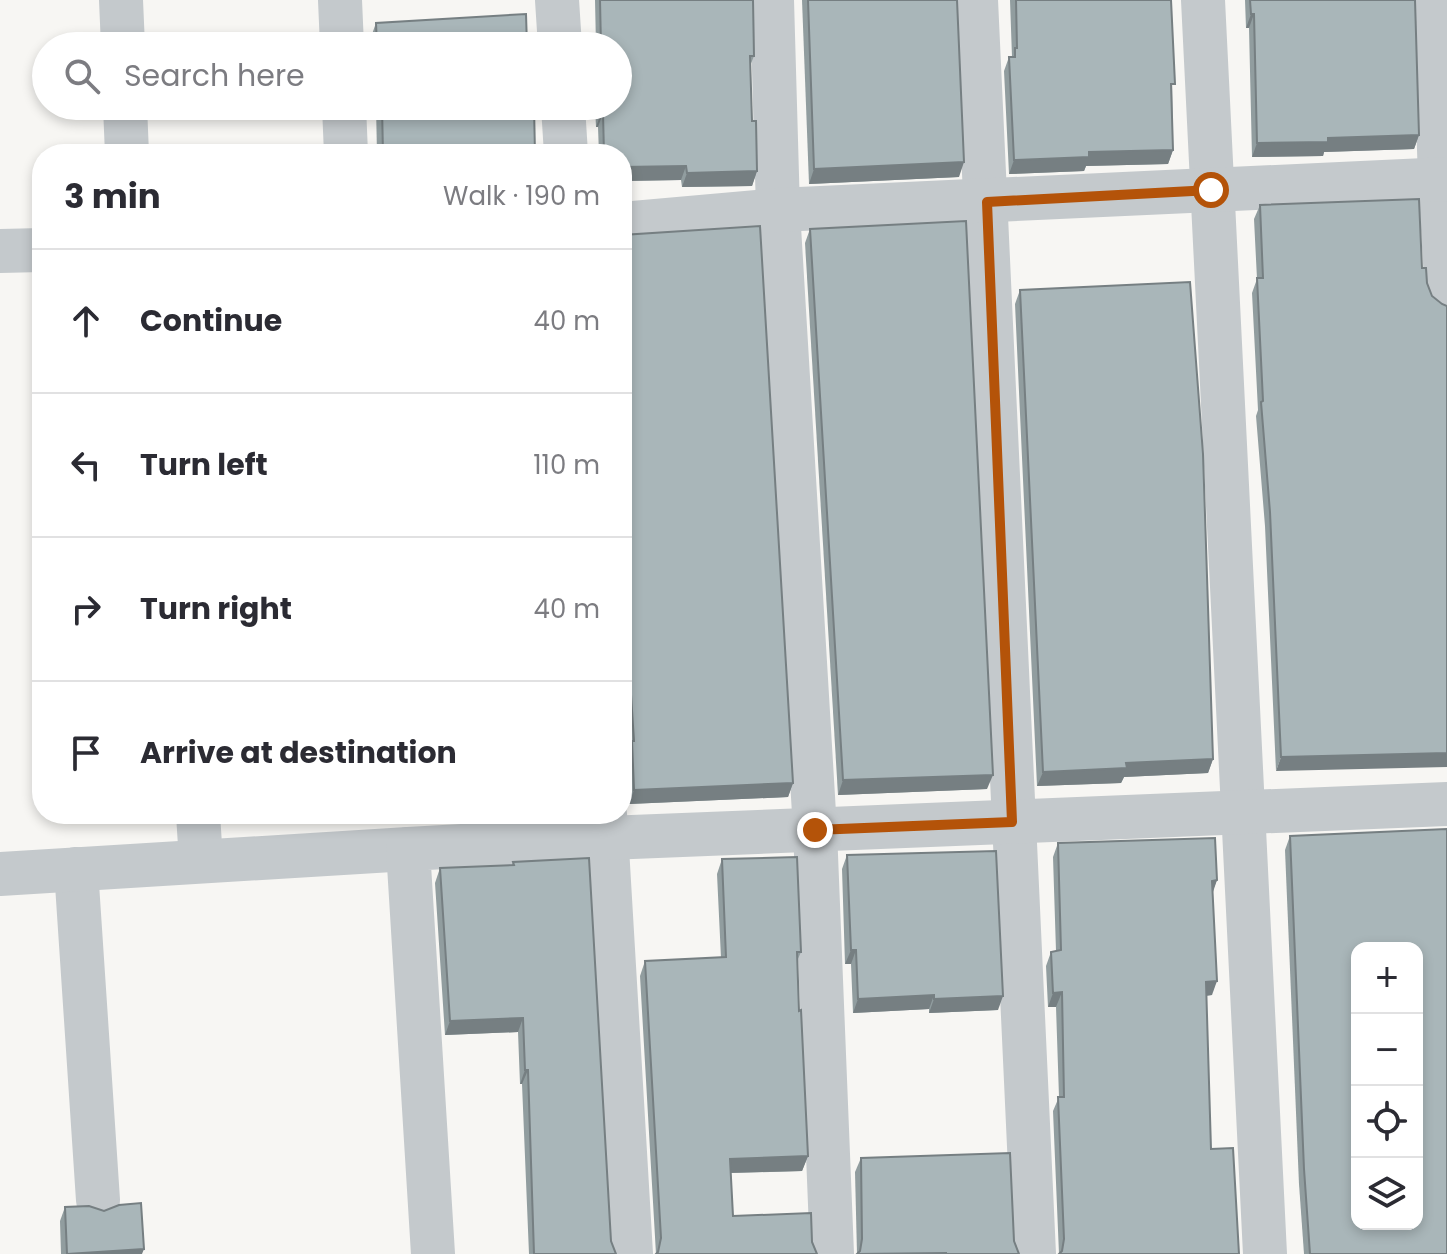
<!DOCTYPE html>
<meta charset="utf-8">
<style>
:root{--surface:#fff;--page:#f2f2f3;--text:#2b2b33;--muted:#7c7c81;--line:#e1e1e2}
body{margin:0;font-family:Poppins,sans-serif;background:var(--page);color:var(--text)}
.controls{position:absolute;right:24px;bottom:24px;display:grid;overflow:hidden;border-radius:16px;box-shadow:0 4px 12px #0003}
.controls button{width:72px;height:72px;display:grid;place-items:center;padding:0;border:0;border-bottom:2px solid var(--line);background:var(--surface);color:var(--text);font:40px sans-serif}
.stop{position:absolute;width:24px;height:24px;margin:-18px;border:6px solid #b45309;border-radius:50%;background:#fff}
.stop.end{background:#b45309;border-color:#fff;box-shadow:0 2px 8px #0008}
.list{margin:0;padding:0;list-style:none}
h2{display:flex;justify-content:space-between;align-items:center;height:104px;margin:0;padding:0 32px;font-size:34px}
h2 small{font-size:26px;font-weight:400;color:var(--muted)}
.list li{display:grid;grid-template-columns:52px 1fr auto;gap:24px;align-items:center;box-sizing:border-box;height:144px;padding:0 32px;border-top:2px solid var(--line)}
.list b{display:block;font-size:30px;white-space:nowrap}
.list em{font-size:26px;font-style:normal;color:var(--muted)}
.icon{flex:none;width:44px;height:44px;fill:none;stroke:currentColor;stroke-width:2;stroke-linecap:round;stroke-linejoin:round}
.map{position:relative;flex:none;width:1447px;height:1254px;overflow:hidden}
.search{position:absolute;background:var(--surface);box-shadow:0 4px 12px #0003;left:32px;top:32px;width:600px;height:88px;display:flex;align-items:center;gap:20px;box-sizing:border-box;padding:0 28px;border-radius:44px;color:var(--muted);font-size:30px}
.panel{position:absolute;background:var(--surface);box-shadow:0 4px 12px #0003;left:32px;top:144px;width:600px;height:680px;border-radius:32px}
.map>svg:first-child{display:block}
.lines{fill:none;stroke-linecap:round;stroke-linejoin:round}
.minor{stroke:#c4c9cc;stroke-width:44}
.wall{fill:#919d9f}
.shaded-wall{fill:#767f82}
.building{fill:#a9b6b9;stroke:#767f82;stroke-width:2;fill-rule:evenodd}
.route{stroke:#b45309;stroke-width:10}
</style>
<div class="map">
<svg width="1447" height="1254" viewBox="0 0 1447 1254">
<rect width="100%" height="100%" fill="#f7f6f3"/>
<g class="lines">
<!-- minor -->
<g class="minor">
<polyline points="121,0 123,46"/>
<polyline points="340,0 342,46"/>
<polyline points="557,0 560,46"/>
<polyline points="772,0 778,210 815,830 832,1254"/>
<polyline points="976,0 1034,1254"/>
<polyline points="1203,0 1265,1254"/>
<polyline points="1434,0 1440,179 1447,296"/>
<polyline points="125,106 127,154"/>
<polyline points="344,106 346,154"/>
<polyline points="563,106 566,154"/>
<polyline points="622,224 778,210 1447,179"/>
<polyline points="0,251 42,250"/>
<polyline points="198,814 201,861"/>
<polyline points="605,814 631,1254"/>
<polyline points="76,869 98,1200"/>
<polyline points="0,874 408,849"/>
<polyline points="433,1254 408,849 607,838 1447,804"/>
</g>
</g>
<!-- wall -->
<g class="wall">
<polygon points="595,0 753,0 754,56 750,66 752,121 757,171 752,186 682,187 681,180 622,181 622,154 599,154 598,127 596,127 595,106 618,106 618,46 596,46"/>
<polygon points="802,0 957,0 959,177 809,184"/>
<polygon points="1010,0 1171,0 1173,150 1168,164 1086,166 1084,171 1009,174 1004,71 1009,57 1012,57"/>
<polygon points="1245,0 1415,0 1419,135 1414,149 1324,152 1323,156 1252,157 1249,28 1246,28"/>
<polygon points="376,23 527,46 371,46 371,37"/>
<polygon points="376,106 534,106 535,154 377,154"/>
<polygon points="1260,205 1422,268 1432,296 1442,304 1447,306 1276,771 1265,526 1256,416 1258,410 1252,293 1257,279 1254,219"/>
<polygon points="810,229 987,789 838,795 805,243"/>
<polygon points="622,235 793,783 788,797 629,804 626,755 628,750 622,655"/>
<polygon points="1020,290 1213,759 1208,773 1124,777 1121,783 1037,786 1015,304"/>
<polygon points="1290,836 1447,1254 1304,1254 1299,1184 1285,850"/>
<polygon points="1058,843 1217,880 1212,892 1212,995 1206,996 1211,1149 1059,1254 1053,1111 1059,1097 1056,1007 1048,1007 1046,966 1051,952 1056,951 1053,857"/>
<polygon points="847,855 998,1010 929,1013 929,1009 853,1013 851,964 845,964 842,869"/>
<polygon points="722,859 801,952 797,961 799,1011 808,1156 802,1171 731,1173 733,1216 812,1242 816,1253 656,1254 640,976 645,961 721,958 717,874"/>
<polygon points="513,862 611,1241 616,1254 529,1254 522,1084 520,1084 518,1032 445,1035 435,883 440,868 512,865"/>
<polygon points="861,1158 1014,1241 1018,1253 857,1254 855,1172"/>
<polygon points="65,1207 142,1254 61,1254 60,1221"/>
</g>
<!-- shaded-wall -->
<g class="shaded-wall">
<polygon points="1251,14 1254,14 1249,28 1246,28"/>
<polygon points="601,113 603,113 598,127 596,127"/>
<polygon points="1419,135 1414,149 1324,152 1323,156 1252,157 1257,143 1328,138"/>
<polygon points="1173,150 1168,164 1086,166 1084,171 1009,174 1014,160 1089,152"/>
<polygon points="964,162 959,177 809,184 814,169"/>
<polygon points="686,166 681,180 622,181 622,167"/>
<polygon points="757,171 752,186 682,187 687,173"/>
<polygon points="1447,753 1447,767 1276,771 1281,757"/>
<polygon points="1213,759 1208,773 1124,777 1121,783 1037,786 1043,772 1126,763"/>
<polygon points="993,775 987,789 838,795 843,780"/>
<polygon points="793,783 788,797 629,804 634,790"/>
<polygon points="1217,880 1212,895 1212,881"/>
<polygon points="851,950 856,950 851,964 845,964"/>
<polygon points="1217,981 1212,995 1201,996 1206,982"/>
<polygon points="1062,992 1056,1007 1048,1007 1053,993"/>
<polygon points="934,995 929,1009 853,1013 858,999"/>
<polygon points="1003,996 998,1010 929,1013 934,999"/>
<polygon points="523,1018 518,1032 445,1035 450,1021"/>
<polygon points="525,1070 528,1070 522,1084 520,1084"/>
<polygon points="808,1156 802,1171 725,1173 730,1159"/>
<polygon points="144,1249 142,1254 67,1254"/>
</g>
<!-- building -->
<g class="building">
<polygon points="600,0 753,0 754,56 750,56 752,121 756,121 757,171 687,173 686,166 622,167 622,154 604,154 603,113 601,113 600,106 618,106 618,46 601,46"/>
<polygon points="808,0 957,0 964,162 814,169"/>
<polygon points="1016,0 1171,0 1175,84 1171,84 1173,150 1089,152 1089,157 1014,160 1009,57 1015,57 1015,48 1017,48"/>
<polygon points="1250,0 1415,0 1419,135 1328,138 1328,142 1257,143 1254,14 1251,14"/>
<polygon points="526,14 527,46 377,46 376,23"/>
<polygon points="382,106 534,106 535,154 383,154"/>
<polygon points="1419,199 1422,268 1426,268 1427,283 1432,296 1442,304 1447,306 1447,753 1281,757 1270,512 1261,402 1263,401 1257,278 1263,278 1260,205"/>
<polygon points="966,221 993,775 843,780 810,229"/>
<polygon points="760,226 793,783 634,790 632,741 634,741 623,571 625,571 622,500 622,235"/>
<polygon points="1190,282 1203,454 1213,759 1126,763 1127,768 1043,772 1020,290"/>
<path d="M1447,829V1254H1310L1304,1169L1290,836ZM1357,948H1417V1224H1357Z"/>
<polygon points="1215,838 1217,880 1212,881 1217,981 1206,982 1211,1149 1233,1148 1239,1254 1059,1254 1062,1251 1064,1239 1058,1097 1064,1097 1062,992 1053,993 1051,952 1061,950 1058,843"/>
<polygon points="996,851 1003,996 934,999 934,995 858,999 856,950 851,950 847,855"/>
<polygon points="797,857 801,952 797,952 799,1011 801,1010 808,1156 730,1159 733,1216 811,1213 812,1242 817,1254 656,1254 658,1252 661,1238 645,961 726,957 722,859"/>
<polygon points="589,858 611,1241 616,1254 534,1254 528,1070 525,1070 523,1018 450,1021 440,868 514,865 513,862"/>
<polygon points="1010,1153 1014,1241 1019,1254 946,1254 946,1253 857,1254 860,1251 862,1239 861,1158"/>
<polygon points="141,1203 144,1249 67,1254 65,1207 89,1206 104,1211 119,1205"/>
</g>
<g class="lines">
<!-- route -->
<polyline class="route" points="815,830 1012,822 987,202 1211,190"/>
</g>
</svg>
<div class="controls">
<button>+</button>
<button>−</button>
<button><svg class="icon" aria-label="locate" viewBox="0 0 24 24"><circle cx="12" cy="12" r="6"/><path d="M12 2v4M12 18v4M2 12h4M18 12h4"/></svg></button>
<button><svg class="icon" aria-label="layers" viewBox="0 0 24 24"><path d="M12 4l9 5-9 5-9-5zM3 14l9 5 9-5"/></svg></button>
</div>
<div class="stop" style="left:1211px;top:190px"></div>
<div class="stop end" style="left:815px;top:830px"></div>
<div class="search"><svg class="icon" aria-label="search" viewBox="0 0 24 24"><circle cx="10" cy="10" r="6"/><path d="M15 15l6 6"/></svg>Search here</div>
<section class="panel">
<h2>3 min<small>Walk · 190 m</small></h2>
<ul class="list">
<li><svg class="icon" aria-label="ahead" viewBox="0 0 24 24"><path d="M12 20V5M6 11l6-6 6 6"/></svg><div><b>Continue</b></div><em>40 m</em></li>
<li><svg class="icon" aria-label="left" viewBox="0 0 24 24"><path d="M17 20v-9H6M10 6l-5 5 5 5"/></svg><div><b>Turn left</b></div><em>110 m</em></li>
<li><svg class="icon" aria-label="right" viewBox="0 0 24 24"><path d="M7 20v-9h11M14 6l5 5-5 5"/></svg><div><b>Turn right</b></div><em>40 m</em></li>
<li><svg class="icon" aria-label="arrive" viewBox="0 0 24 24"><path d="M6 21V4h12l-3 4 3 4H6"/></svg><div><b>Arrive at destination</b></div></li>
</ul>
</section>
</div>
